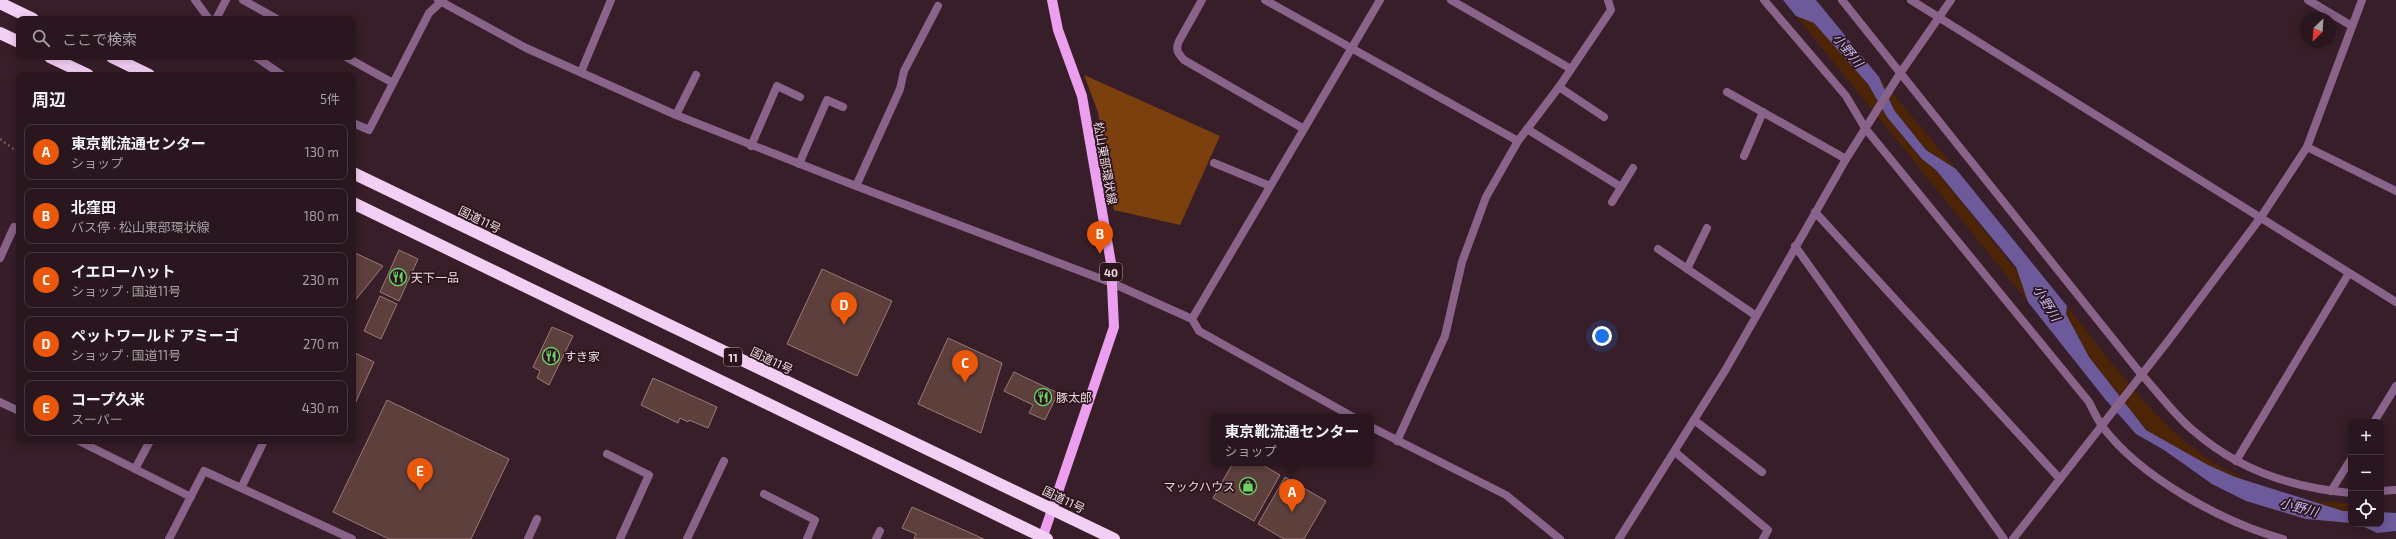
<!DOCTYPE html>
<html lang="ja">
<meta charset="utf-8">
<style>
:root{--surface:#29161e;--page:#311f27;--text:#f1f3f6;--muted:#a59fa4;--line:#45353c;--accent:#ea580c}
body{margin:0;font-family:"Exo 2","Noto Sans JP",sans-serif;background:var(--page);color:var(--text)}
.controls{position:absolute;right:12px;bottom:12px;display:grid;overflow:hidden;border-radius:8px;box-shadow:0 2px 10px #0003}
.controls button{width:36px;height:36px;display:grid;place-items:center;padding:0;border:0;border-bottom:1px solid var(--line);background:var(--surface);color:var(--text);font:20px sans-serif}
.compass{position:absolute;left:2300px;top:12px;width:36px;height:36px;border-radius:50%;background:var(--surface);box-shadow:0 2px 10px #0003;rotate:205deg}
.you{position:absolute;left:1602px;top:336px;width:14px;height:14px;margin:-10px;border:3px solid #fff;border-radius:50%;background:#1a73e8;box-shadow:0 0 0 6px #1a73e833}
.badge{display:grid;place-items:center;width:26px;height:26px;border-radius:50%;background:var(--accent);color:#fff;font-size:13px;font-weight:700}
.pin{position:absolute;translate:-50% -33px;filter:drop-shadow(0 1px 2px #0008)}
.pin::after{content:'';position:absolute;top:21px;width:14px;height:12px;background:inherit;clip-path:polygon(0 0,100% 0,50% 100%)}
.popup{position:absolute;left:1210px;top:414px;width:164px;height:52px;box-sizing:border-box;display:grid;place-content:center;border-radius:8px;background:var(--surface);filter:drop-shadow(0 1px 3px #0005);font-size:13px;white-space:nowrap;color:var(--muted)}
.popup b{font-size:15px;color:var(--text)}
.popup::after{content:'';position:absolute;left:50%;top:100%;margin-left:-8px;border:8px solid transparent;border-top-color:var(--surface)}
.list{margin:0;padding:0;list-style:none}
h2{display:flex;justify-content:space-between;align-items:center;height:52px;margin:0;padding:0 16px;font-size:17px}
h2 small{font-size:13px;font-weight:400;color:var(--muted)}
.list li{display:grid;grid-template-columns:26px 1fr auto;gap:12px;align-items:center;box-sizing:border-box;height:56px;margin:0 8px 8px;padding:0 8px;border:1px solid var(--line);border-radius:8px}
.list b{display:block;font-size:15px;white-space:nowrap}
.list p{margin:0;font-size:13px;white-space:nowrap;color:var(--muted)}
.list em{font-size:13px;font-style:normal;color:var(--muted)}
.icon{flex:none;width:22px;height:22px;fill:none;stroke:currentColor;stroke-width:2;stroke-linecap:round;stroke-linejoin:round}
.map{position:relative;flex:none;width:2396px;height:539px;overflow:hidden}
.search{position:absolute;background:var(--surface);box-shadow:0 2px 10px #0003;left:16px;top:16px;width:340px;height:44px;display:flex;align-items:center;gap:10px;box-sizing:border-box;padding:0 14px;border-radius:8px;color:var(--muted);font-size:15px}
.panel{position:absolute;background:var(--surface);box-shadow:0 2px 10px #0003;left:16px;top:72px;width:340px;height:372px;border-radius:8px}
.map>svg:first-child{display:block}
.green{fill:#4c2506}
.forest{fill:#7c400e}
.water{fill:#6d5a9b}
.building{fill:#5d3f3c;stroke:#9b7976}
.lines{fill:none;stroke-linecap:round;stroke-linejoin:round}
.path{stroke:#705a62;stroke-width:2.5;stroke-dasharray:2 3;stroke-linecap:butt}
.street{stroke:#89638a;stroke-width:8}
.primary{stroke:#ec9fef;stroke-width:10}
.highway{stroke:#f4cff5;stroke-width:12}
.labels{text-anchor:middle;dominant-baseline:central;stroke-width:3.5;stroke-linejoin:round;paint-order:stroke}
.shield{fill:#2c141e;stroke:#b29fa6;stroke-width:1}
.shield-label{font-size:11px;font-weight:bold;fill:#ebdae0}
.street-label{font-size:12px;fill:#ebdae0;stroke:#2c141e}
.poi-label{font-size:12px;fill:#ebdae0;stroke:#2c141e;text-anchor:start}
.water-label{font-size:13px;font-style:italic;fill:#c7b9f1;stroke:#2c141e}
</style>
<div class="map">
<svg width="2396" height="539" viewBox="0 0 2396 539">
<rect width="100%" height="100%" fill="#371e28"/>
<!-- green -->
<g class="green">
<polygon points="1796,16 1814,23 1868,84 1887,117 1922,159 1936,170 2017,271 2028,302"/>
<polygon points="1879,77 1956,169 1926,151 1894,110"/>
<path d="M2067,306C2108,358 2159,429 2216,464C2225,469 2236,474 2246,479L2235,477L2208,465L2146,430L2089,357L2066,314Z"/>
<polygon points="2312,500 2351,504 2351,511 2343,511"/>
</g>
<!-- forest -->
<polygon class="forest" points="1084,75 1220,136 1180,225 1114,210 1098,112"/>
<!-- water -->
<g class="water">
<polygon points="1783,0 1816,0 1879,77 1894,110 1926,150 1956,169 2067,306 2066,314 2089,357 2146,430 2208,465 2235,477 2343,511 2351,511 2351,523 2306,519 2246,501 2212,484 2164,450 2136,434 2105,399 2028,302 2016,267 1936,170 1922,159 1887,117 1868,84 1814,23 1796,16"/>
<polygon points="2381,512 2396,513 2396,531 2377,533 2358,524 2381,524"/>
</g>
<!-- building -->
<g class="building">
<polygon points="399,250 418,259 399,301 380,292"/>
<polygon points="353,252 383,266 353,303"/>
<polygon points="822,269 892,301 857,376 787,344"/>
<polygon points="380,296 397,304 381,339 364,331"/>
<polygon points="552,327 573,336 549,385 537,378 540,371 533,367"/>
<polygon points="948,338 1002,363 981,433 918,404"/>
<polygon points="353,352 374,362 353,408"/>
<polygon points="1014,372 1058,393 1045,420 1029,413 1033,405 1004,391"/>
<polygon points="653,378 717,407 708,428 689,420 688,422 680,418 678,423 641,405"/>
<polygon points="387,400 509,459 471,539 389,539 333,512"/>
<polygon points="1233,463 1259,463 1280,475 1254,521 1213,498"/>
<polygon points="1285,477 1326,501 1304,539 1284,539 1258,524"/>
<polygon points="912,507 984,539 914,539 916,534 902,528"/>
</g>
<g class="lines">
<!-- path -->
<polyline class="path" points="0,139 19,153"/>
<!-- street -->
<g class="street">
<polyline points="195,0 209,19"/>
<polyline points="243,0 277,19"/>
<polyline points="438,0 526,48 676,115 856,186 1112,283 1192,319 1199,331 1353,417"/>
<path d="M1202,0L1179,41C1175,50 1178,53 1184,60L1304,129"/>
<polyline points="1265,0 1518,141"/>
<polyline points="1451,0 1571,69"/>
<path d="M1764,0L1846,96L1865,128L2089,402C2093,410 2097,419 2102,426C2140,477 2222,522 2283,539"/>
<path d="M1842,0L2141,374C2159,393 2175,416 2195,432C2240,471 2293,488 2351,493"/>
<polyline points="1911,0 2396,302"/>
<polyline points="2308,0 2352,26"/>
<polyline points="216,19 226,0"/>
<polyline points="256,57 282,75"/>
<polyline points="346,57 393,83"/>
<polyline points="581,72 611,0"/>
<polyline points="1559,87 1604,117"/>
<polyline points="1727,92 1846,159"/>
<polyline points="676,115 696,75"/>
<polyline points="353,123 369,130 429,13 443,0"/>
<polyline points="1527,129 1621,187"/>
<polyline points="751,146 777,86 800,97"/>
<polyline points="2307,147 2396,191"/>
<polyline points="1744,156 1763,112"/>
<polyline points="1214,163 1270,186"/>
<polyline points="799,164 827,100 843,107"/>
<polyline points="856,186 900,89 904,71 938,6"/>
<polyline points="1612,202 1633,168"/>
<polyline points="1815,212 2060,479"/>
<polyline points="1795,246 2004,539"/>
<polyline points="1658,249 1755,315"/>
<polyline points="0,258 14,227"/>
<polyline points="1687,269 1707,228"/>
<polyline points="1192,319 1380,0"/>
<polyline points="0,402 19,411"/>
<polyline points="1694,420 1762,472"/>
<polyline points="2374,422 2396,386"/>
<polyline points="1371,427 1506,495 1560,539"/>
<polyline points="79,441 191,497"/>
<polyline points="1397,441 1445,336 1462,262 1486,197 1518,141 1559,87 1611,10 1608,0"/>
<polyline points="1675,452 1768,530 1763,539"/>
<polyline points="607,454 649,475 620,539"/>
<polyline points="2236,461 2349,273"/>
<polyline points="135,469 150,441"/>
<polyline points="241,488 264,441"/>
<polyline points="2331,491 2351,459"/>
<polyline points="2381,491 2396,490"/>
<polyline points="764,494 815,520 807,539"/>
<polyline points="169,539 204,471 352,539"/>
<polyline points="528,539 537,519"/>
<polyline points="687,539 724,461"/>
<polyline points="876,539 880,531"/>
<polyline points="1619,539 1726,369 1846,159 1901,72 1951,0"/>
<polyline points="2013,539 2168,341 2261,217 2307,147 2362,0"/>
</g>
<!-- primary -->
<polyline class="primary" points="1042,539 1114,327 1111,263 1082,96 1058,30 1052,0"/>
<!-- highway -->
<g class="highway">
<polyline points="0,3 33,19"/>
<polyline points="0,33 19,42"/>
<polyline points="50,57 88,75"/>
<polyline points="112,57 149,75"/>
<polyline points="353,173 1114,539"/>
<polyline points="353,203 1047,539"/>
</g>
</g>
<!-- icons -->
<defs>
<g id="restaurant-ring" transform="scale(0.9)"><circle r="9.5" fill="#2c141e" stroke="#6cd362" stroke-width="1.5"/><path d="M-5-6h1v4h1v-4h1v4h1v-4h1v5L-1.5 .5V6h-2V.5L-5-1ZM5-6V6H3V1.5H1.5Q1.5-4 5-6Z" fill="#6cd362"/></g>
<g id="shop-ring" transform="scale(0.9)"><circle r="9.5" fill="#2c141e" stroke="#6cd362" stroke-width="1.5"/><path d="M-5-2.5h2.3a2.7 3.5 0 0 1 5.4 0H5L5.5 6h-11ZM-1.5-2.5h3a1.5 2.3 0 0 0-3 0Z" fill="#6cd362"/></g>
</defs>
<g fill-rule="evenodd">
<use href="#restaurant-ring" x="398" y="277"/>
<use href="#restaurant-ring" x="551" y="356"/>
<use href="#restaurant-ring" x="1043" y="397"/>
<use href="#shop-ring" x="1248" y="486"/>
</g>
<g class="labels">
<!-- shield labels -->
<g class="shield">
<rect x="1100" y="263" width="22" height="18" rx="3"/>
<rect x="724" y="348" width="18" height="18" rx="3"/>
</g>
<g class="shield-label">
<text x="1111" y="272">40</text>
<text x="733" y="357">11</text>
</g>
<!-- street labels -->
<g class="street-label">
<text transform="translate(1106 163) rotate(80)">松山東部環状線</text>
<text transform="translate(480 219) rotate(26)">国道11号</text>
<text transform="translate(772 360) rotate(26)">国道11号</text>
<text transform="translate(1064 499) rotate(26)">国道11号</text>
</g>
<!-- poi labels -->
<g class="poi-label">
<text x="411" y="277">天下一品</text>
<text x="564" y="356">すき家</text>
<text x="1056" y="397">豚太郎</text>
<text x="1235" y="486" text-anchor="end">マックハウス</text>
</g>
<!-- water labels -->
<g class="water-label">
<text transform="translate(1848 50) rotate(50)">小野川</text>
<text transform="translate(2047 303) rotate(58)">小野川</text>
<text transform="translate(2299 507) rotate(15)">小野川</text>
</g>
</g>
</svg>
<div class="controls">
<button>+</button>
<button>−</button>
<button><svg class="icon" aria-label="locate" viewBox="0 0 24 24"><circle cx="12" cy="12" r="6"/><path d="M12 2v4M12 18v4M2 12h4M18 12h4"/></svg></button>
</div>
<svg class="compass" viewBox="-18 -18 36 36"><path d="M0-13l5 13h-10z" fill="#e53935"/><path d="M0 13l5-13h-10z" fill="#a59fa4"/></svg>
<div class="you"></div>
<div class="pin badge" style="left:1292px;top:512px">A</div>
<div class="popup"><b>東京靴流通センター</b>ショップ</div>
<div class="pin badge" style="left:1100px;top:254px">B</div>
<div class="pin badge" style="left:965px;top:383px">C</div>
<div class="pin badge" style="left:844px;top:325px">D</div>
<div class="pin badge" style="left:420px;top:491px">E</div>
<div class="search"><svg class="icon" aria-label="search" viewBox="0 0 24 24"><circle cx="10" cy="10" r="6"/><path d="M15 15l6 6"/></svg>ここで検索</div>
<section class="panel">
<h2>周辺<small>5件</small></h2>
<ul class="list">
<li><span class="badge">A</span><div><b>東京靴流通センター</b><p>ショップ</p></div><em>130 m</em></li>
<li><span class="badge">B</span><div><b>北窪田</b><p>バス停 · 松山東部環状線</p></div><em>180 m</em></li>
<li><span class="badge">C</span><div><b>イエローハット</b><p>ショップ · 国道11号</p></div><em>230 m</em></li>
<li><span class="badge">D</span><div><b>ペットワールド アミーゴ</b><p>ショップ · 国道11号</p></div><em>270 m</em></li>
<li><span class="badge">E</span><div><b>コープ久米</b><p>スーパー</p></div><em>430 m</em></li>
</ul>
</section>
</div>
